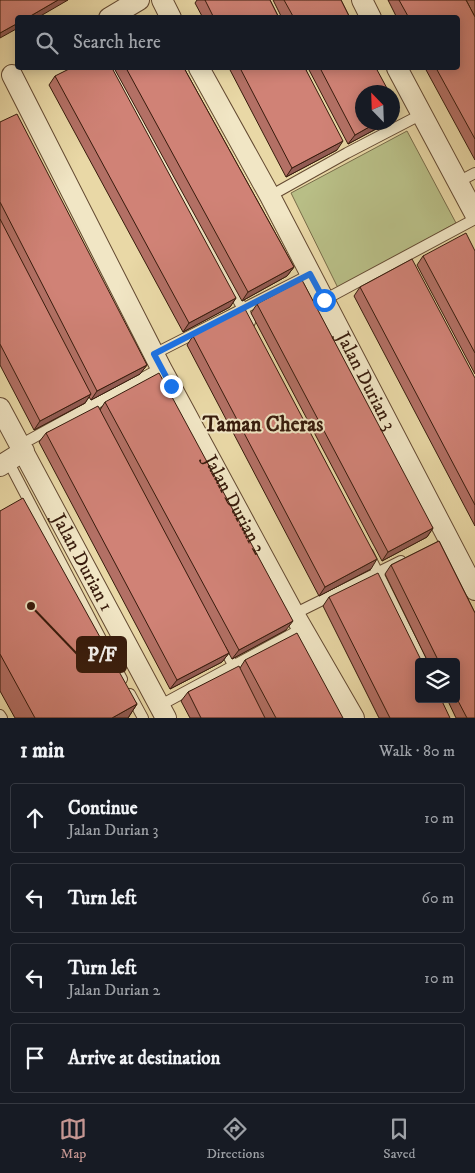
<!DOCTYPE html>
<meta charset="utf-8">
<style>
:root{--surface:#171b24;--page:#20242c;--text:#f1f3f6;--muted:#9ea1a6;--line:#363941;--accent:#c59692}
body{margin:0;font-family:"IM FELL DW Pica",serif;background:var(--page);color:var(--text)}
.controls{position:absolute;right:15px;bottom:15px;display:grid;overflow:hidden;border-radius:5px;box-shadow:0 2px 12px #0003}
.controls button{width:45px;height:45px;display:grid;place-items:center;padding:0;border:0;border-bottom:1px solid var(--line);background:var(--surface);color:var(--text);font:25px sans-serif}
.compass{position:absolute;left:355px;top:85px;width:45px;height:45px;border-radius:50%;background:var(--surface);box-shadow:0 2px 12px #0003;rotate:337deg}
.stop{position:absolute;width:15px;height:15px;margin:-11px;border:4px solid #1a73e8;border-radius:50%;background:#fff}
.stop.end{background:#1a73e8;border-color:#fff;box-shadow:0 1px 5px #0008}
.list{margin:0;padding:0;list-style:none}
h2{display:flex;justify-content:space-between;align-items:center;height:65px;margin:0;padding:0 20px;font-size:21px}
h2 small{font-size:16px;font-weight:400;color:var(--muted)}
.list li{display:grid;grid-template-columns:32px 1fr auto;gap:15px;align-items:center;box-sizing:border-box;height:70px;margin:0 10px 10px;padding:0 10px;border:1px solid var(--line);border-radius:5px}
.list b{display:block;font-size:19px;white-space:nowrap}
.list p{margin:0;font-size:16px;white-space:nowrap;color:var(--muted)}
.list em{font-size:16px;font-style:normal;color:var(--muted)}
.icon{flex:none;width:28px;height:28px;fill:none;stroke:currentColor;stroke-width:2;stroke-linecap:round;stroke-linejoin:round}
.map{position:relative;flex:none;width:475px;height:718px;overflow:hidden}
.search{position:absolute;background:var(--surface);box-shadow:0 2px 12px #0003;left:15px;right:15px;top:15px;height:55px;display:flex;align-items:center;gap:12px;box-sizing:border-box;padding:0 18px;border-radius:5px;color:var(--muted);font-size:19px}
.sheet{height:385px;background:var(--surface)}
nav{display:flex;justify-content:space-around;align-items:center;box-sizing:border-box;height:70px;border-top:1px solid var(--line);background:var(--surface);font-size:14px;color:var(--muted)}
nav a{display:grid;justify-items:center;gap:2px}
nav .on{color:var(--accent)}
.map>svg:first-child{display:block}
.green{fill:#b8be86;stroke:#786c49}
.lines{fill:none;stroke-linecap:round;stroke-linejoin:round}
.lane-casing{stroke:#644a32;stroke-width:12}
.street-casing{stroke:#644a32;stroke-width:22}
.lane{stroke:#f1e6c5;stroke-width:10}
.street{stroke:#f1e6c5;stroke-width:20}
.wall{fill:#b37065;stroke:#371b0c}
.shaded-wall{fill:#925b53;stroke:#371b0c}
.building{fill:#d08276;stroke:#371b0c}
.route{stroke:#1a73e8;stroke-width:6}
.labels{text-anchor:middle;dominant-baseline:central;stroke-width:4;stroke-linejoin:round;paint-order:stroke}
.street-label{font-size:19px;fill:#371b0c;stroke:#f1e6c5}
.quarter-label{font-size:21px;font-weight:bold;fill:#371b0c;stroke:#f1e6c5}
.leader{fill:none;stroke:#371b0c;stroke-width:2}
.callout-dot{fill:#371b0c;stroke:#f1e6c5;stroke-width:2}
.callout{fill:#371b0c;stroke:#371b0c;stroke-width:2}
.callout-label{font-size:20px;text-anchor:middle;font-weight:bold;fill:#fff}
</style>
<div class="map">
<svg width="475" height="718" viewBox="0 0 475 718">
<rect width="100%" height="100%" fill="#e9d8a6"/>
<filter id="stains"><feTurbulence type="fractalNoise" baseFrequency=".004" numOctaves="4"/><feColorMatrix values="0 0 0 0 .2 0 0 0 0 .09 0 0 0 0 .02 0 0 0 .5 -.17"/></filter>
<radialGradient id="worn" r=".72"><stop offset=".6" stop-color="#630" stop-opacity="0"/><stop offset="1" stop-color="#630" stop-opacity=".3"/></radialGradient>
<!-- green -->
<polygon class="green" points="407,131 456,223 338,288 291,193"/>
<g class="lines">
<!-- lane casing -->
<g class="lane-casing">
<g id="lane">
<polyline points="112,68 250,322"/>
<polyline points="458,182 475,173"/>
<polyline points="270,196 347,153 422,114"/>
<polyline points="324,300 475,219"/>
<polyline points="154,354 311,274"/>
<polyline points="83,387 100,420"/>
<polyline points="20,445 161,368"/>
<polyline points="8,461 122,679"/>
<polyline points="368,553 422,662"/>
<polyline points="294,614 401,561"/>
<polyline points="222,644 241,680"/>
<polyline points="130,694 143,718"/>
<polyline points="159,706 303,628"/>
<polyline points="0,715 2,718"/>
</g>
</g>
<!-- street casing -->
<g class="street-casing">
<g id="street">
<polyline points="162,0 171,18"/>
<polyline points="362,0 371,18"/>
<polyline points="109,18 139,0"/>
<path id="s1" d="M199,68L270,196L475,590"/>
<polyline points="397,68 475,214"/>
<path id="s2" d="M12,75L161,368L294,614L354,718"/>
<path id="s3" d="M0,408L166,718"/>
<polyline points="0,466 24,451"/>
</g>
</g>
<!-- lane -->
<use href="#lane" class="lane"/>
<!-- street -->
<use href="#street" class="street"/>
</g>
<!-- wall -->
<g class="wall">
<polygon points="197,0 270,0 279,18 203,18 195,3"/>
<polygon points="273,0 341,0 350,18 282,18"/>
<polygon points="388,0 466,0 475,17 475,160 425,68 458,68 458,18 397,18"/>
<polygon points="466,0 475,0 475,17"/>
<polygon points="114,68 184,68 294,267 287,276 242,301"/>
<polygon points="229,68 305,68 337,150 286,177"/>
<polygon points="308,68 376,68 389,122 348,144"/>
<polygon points="55,76 236,298 230,307 183,332 49,85"/>
<polygon points="0,122 147,365 140,374 91,400 89,397 85,403 34,430 0,365"/>
<polygon points="475,251 475,374 417,265 423,256"/>
<polygon points="360,287 475,378 475,526 354,296"/>
<polygon points="257,304 433,528 427,537 382,561 251,313"/>
<polygon points="193,336 371,569 319,596 187,345"/>
<polygon points="105,402 286,630 232,659 225,646 229,653 222,662 170,689 39,442 46,433 100,410"/>
<polygon points="0,511 137,704 128,718 15,718 0,691"/>
<polygon points="439,541 475,613 475,718 456,718 447,699 456,699 456,662 428,662 385,574 391,565"/>
<polygon points="329,597 450,718 379,718 323,606"/>
<polygon points="245,660 343,718 190,718 181,701 188,692 240,668"/>
</g>
<!-- shaded-wall -->
<g class="shaded-wall">
<polygon points="58,0 68,0 37,18 27,18"/>
<polygon points="18,23 18,28 0,38 0,33"/>
<polygon points="399,111 392,121 392,115"/>
<polygon points="378,122 389,122 348,144 355,135"/>
<polygon points="343,141 337,150 286,177 292,168"/>
<polygon points="294,267 287,276 242,301 248,292"/>
<polygon points="236,298 230,307 183,332 189,323"/>
<polygon points="147,365 140,374 91,400 97,391"/>
<polygon points="91,394 85,403 34,430 40,421"/>
<polygon points="433,528 427,537 382,561 388,552"/>
<polygon points="377,559 371,569 319,596 325,587"/>
<polygon points="293,621 286,630 232,659 239,650"/>
<polygon points="229,653 222,662 170,689 177,680"/>
<polygon points="137,704 128,718 112,718"/>
</g>
<!-- building -->
<g class="building">
<polygon points="0,0 58,0 27,18 18,18 18,23 0,33"/>
<polygon points="205,0 270,0 279,18 214,18"/>
<polygon points="284,0 341,0 350,18 294,18"/>
<polygon points="399,0 466,0 475,17 475,139 436,68 458,68 458,18 409,18"/>
<polygon points="71,68 112,68 236,298 189,323 55,76"/>
<polygon points="126,68 184,68 294,267 248,292"/>
<polygon points="240,68 305,68 343,141 292,168"/>
<polygon points="320,68 376,68 389,92 362,92 362,122 378,122 355,135"/>
<polygon points="392,99 399,111 392,115"/>
<polygon points="17,114 147,365 97,391 0,202 0,122"/>
<polygon points="0,219 91,394 40,421 0,344"/>
<polygon points="466,233 475,251 475,353 423,256"/>
<polygon points="412,259 475,378 475,505 360,287"/>
<polygon points="302,280 433,528 388,552 257,304"/>
<polygon points="245,309 377,559 325,587 193,336"/>
<polygon points="159,373 293,621 239,650 105,402"/>
<polygon points="98,406 229,653 177,680 46,433"/>
<polygon points="23,498 137,704 112,718 35,718 0,654 0,511"/>
<polygon points="439,541 475,613 475,718 467,718 456,697 456,662 439,662 391,565"/>
<polygon points="378,573 422,662 419,662 419,699 441,699 450,718 390,718 329,597"/>
<polygon points="297,633 343,718 276,718 245,660"/>
<polygon points="239,666 265,718 201,718 188,692"/>
</g>
<g class="lines">
<!-- route -->
<polyline class="route" points="171,386 154,354 310,274 324,300"/>
</g>
<g class="labels">
<!-- street labels -->
<g class="street-label">
<text stroke="none"><textPath href="#s1" startOffset="355">Jalan Durian 3</textPath></text>
<text stroke="none"><textPath href="#s2" startOffset="484">Jalan Durian 2</textPath></text>
<text stroke="none"><textPath href="#s3" startOffset="175">Jalan Durian 1</textPath></text>
</g>
<!-- quarter labels -->
<g class="quarter-label">
<text x="263" y="425">Taman Cheras</text>
</g>
</g>
<!-- callouts -->
<path class="leader" d="M31 606L77 654"/>
<circle class="callout-dot" cx="31" cy="606" r="5"/>
<rect class="callout" x="77" y="637" width="49" height="35" rx="5"/>
<g class="callout-label">
<text x="102" y="661">P/F</text>
</g>
<rect width="100%" height="100%" filter="url(#stains)"/>
<rect width="100%" height="100%" fill="url(#worn)"/>
</svg>
<div class="controls">
<button><svg class="icon" aria-label="layers" viewBox="0 0 24 24"><path d="M12 4l9 5-9 5-9-5zM3 14l9 5 9-5"/></svg></button>
</div>
<svg class="compass" viewBox="-18 -18 36 36"><path d="M0-13l5 13h-10z" fill="#e53935"/><path d="M0 13l5-13h-10z" fill="#9ea1a6"/></svg>
<div class="stop" style="left:324px;top:300px"></div>
<div class="stop end" style="left:171px;top:386px"></div>
<div class="search"><svg class="icon" aria-label="search" viewBox="0 0 24 24"><circle cx="10" cy="10" r="6"/><path d="M15 15l6 6"/></svg>Search here</div>
</div>
<section class="sheet">
<h2>1 min<small>Walk · 80 m</small></h2>
<ul class="list">
<li><svg class="icon" aria-label="ahead" viewBox="0 0 24 24"><path d="M12 20V5M6 11l6-6 6 6"/></svg><div><b>Continue</b><p>Jalan Durian 3</p></div><em>10 m</em></li>
<li><svg class="icon" aria-label="left" viewBox="0 0 24 24"><path d="M17 20v-9H6M10 6l-5 5 5 5"/></svg><div><b>Turn left</b></div><em>60 m</em></li>
<li><svg class="icon" aria-label="left" viewBox="0 0 24 24"><path d="M17 20v-9H6M10 6l-5 5 5 5"/></svg><div><b>Turn left</b><p>Jalan Durian 2</p></div><em>10 m</em></li>
<li><svg class="icon" aria-label="arrive" viewBox="0 0 24 24"><path d="M6 21V4h12l-3 4 3 4H6"/></svg><div><b>Arrive at destination</b></div></li>
</ul>
</section>
<nav>
<a class="on"><svg class="icon" aria-label="map" viewBox="0 0 24 24"><path d="M3 6l6-2 6 2 6-2v14l-6 2-6-2-6 2zM9 4v14M15 6v14"/></svg>Map</a>
<a><svg class="icon" aria-label="directions" viewBox="0 0 24 24"><path d="M12 3l9 9-9 9-9-9zM9 14v-3h6M13 9l2 2-2 2"/></svg>Directions</a>
<a><svg class="icon" aria-label="saved" viewBox="0 0 24 24"><path d="M7 4h10v16l-5-4-5 4z"/></svg>Saved</a>
</nav>
